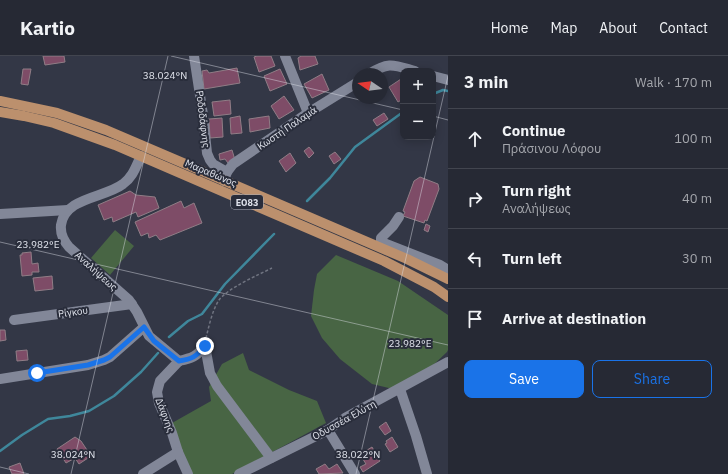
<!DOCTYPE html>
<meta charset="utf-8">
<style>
:root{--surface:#262934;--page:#2e313c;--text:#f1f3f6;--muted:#a4a6ac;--line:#42454f;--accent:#1a73e8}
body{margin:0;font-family:"IBM Plex Sans",sans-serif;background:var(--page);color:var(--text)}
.controls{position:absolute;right:12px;top:12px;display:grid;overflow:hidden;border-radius:8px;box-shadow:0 2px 10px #0003}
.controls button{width:36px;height:36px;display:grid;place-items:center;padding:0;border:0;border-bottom:1px solid var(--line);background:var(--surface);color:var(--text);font:20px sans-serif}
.compass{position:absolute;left:352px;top:12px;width:36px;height:36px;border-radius:50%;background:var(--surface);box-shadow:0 2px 10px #0003;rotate:283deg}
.stop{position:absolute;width:12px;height:12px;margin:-9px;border:3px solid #1a73e8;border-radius:50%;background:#fff}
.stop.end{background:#1a73e8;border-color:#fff;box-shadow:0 1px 4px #0008}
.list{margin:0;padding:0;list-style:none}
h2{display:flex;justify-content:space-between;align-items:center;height:52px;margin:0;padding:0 16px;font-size:17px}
h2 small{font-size:13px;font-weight:400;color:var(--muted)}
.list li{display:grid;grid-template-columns:26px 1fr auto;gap:12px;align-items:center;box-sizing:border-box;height:60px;padding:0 16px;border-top:1px solid var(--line)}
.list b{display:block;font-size:15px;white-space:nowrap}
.list p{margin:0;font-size:13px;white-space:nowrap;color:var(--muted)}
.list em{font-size:13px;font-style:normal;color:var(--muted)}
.actions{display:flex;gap:8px;padding:12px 16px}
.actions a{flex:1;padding:9px 0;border:1px solid var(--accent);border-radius:8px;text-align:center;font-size:14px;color:var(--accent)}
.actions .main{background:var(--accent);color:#fff}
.icon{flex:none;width:22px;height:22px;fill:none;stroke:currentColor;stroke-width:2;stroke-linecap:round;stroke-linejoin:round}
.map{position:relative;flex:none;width:448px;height:418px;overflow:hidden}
header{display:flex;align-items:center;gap:24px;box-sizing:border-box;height:56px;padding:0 20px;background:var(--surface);border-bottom:1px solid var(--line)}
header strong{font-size:19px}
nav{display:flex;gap:22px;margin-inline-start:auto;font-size:14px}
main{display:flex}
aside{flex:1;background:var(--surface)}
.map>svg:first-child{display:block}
.green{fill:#486544}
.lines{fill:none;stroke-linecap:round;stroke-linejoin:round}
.stream{stroke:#3f879b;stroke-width:2.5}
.building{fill:#7e4c67;stroke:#907d86}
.path{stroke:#707481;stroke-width:1.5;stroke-dasharray:3 2;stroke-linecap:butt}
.minor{stroke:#828798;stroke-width:10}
.major{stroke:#bc906d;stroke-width:10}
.route{stroke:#1a73e8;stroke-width:5}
.ticks{fill:none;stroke:#e0e3ec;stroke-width:1;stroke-opacity:0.45}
.labels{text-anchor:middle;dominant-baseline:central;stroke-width:4;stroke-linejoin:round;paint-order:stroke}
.shield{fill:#292d3b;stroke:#a9acb7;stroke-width:1}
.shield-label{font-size:9px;font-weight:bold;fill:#e0e3ec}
.street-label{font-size:10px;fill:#e0e3ec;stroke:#292d3b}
.ticks-label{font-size:10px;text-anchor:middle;fill:#e0e3ec;stroke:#292d3b;stroke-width:4;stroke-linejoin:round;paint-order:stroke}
</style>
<header>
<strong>Kartio</strong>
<nav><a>Home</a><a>Map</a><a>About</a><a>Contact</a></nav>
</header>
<main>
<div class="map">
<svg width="448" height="418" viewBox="0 0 448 418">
<rect width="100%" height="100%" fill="#333746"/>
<!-- green -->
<g class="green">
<polygon points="115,174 134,190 110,219 91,202"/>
<polygon points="336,199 398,225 448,259 448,294 447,296 428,314 393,333 372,328 340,303 322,282 311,260 314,234 317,218"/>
<polygon points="243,297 249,314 289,334 317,345 326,367 232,418 192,418 182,397 172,367 211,345 209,331 222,308"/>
</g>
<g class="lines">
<!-- stream -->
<g class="stream">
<polyline points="433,38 443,34 448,35"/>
<polyline points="307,145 330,122 355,91 403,56"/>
<polyline points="169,281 188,265 202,258 225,228 274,178"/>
<polyline points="0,395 22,379 48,363 70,360 89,355 114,340 141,316 158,297"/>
</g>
</g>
<!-- building -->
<g class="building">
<polygon points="43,0 64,0 65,6 45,9"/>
<polygon points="257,0 271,0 275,10 259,16 254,1"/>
<polygon points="301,0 315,0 318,8 300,14 298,2"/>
<polygon points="237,12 240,27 204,33 202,15 207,14 209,17"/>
<polygon points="23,13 31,13 28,29 21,28"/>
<polygon points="280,13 287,28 270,35 264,20"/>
<polygon points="322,18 329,34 312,42 304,28"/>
<polygon points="401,23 403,25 403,43 398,46 389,31"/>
<polygon points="284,40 294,54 279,63 271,50"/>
<polygon points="230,44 231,58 214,60 212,46"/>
<polygon points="384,57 388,63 377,70 373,64"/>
<polygon points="240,60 242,77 231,78 230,62"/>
<polygon points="269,60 270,72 250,76 249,63"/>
<polygon points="222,62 223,81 210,82 209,63"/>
<polygon points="309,91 314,97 309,102 304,95"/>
<polygon points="232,94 235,104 228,107 225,103 220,104 219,98"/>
<polygon points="335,96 341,103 334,108 329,100"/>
<polygon points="290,97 296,107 286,116 279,105"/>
<polygon points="420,121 438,128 439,133 427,165 425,164 424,167 403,160 405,156 403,155 414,125"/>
<polygon points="130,135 136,139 155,141 159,152 138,161 136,156 113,166 112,161 104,164 98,149"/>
<polygon points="181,145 184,152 194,147 202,167 160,184 156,179 149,182 148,177 141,180 135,166"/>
<polygon points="426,168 430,170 428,176 424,174"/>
<polygon points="31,196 32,208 38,207 39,216 32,216 32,219 22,220 20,199 22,199 22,197"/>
<polygon points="52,220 53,233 35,235 33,222"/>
<polygon points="0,274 5,274 6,284 0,285"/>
<polygon points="27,294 28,304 17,305 16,295"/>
<polygon points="386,366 391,375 385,379 379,371"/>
<polygon points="75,381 81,385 91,400 79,408 75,402 66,407 57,393"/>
<polygon points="392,381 398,391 390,396 385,388 387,387 386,385"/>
<polygon points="372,391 380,405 363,416 360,411 366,408 361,400 365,398 364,396"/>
<polygon points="20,407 24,418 12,418 9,411"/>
<polygon points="325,408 329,413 337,408 343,417 319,418 316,413"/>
</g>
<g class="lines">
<!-- path -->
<path class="path" d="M206,282C209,270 212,255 219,244C228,232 258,219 272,212"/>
<!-- minor -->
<g class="minor">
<polyline points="194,0 203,59 207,97 210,104 213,108 227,116"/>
<polyline points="285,0 308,57"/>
<path d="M369,18C389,5 394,9 415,15"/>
<polyline points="433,20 448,24"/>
<path d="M141,100C136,110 133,121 123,128C105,142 65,141 61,169C60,178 63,184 69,191L129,244L137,256L149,280L179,305"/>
<polyline points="224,125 227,116 233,108 308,57 358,26"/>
<polyline points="0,158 68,154"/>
<polyline points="399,161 393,170 381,182 381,186 440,209 448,214"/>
<polyline points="14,264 132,248"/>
<polyline points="205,290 210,317 217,330 271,402"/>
<polyline points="179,305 160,325 157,336 159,347 172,377 178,396 188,418"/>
<path d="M179,305C192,302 196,301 205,290"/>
<polyline points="0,323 88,309 104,304 110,301 144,271"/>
<polyline points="400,333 416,380 427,418"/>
<polyline points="328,374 355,418"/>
<polyline points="143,418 178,396"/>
<polyline points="239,418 328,374 345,362 448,306"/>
</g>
<!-- major -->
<g class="major">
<polyline points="0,45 57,57 106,74 407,203 448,223"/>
<polyline points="0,56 24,60 54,67 115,89 384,205 434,231 448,241"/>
</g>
</g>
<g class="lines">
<!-- route -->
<path class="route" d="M37,317L88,309L104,304L110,301L144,271L154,285L179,305C192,303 196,301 205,290"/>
</g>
<!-- ticks -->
<path class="ticks" d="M171,0L403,54M433,60L448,64M0,186L448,289M0,411L29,418M71,418L168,0M356,418L448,20"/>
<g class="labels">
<!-- shield labels -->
<rect class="shield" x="231" y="139" width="32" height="14" rx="3"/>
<g class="shield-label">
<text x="247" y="146">ΕΟ83</text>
</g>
<!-- street labels -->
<g class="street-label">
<text transform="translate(203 63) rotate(83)">Ροδοδάφνης</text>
<text transform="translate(287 72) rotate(-34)">Κωστή Παλαμά</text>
<text transform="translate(211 117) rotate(23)">Μαραθώνος</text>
<text transform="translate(96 215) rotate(42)">Αναλήψεως</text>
<text transform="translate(73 256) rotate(-8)">Ρίγκου</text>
<text transform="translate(165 359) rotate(69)">Δάφνης</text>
<text transform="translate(344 364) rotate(-29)">Οδυσσέα Ελύτη</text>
</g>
</g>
<g class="ticks-label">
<text x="165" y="23">38.024°N</text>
<text x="38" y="192">23.982°E</text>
<text x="410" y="291">23.982°E</text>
<text x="73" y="402">38.024°N</text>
<text x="358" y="402">38.022°N</text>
</g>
</svg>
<div class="controls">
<button>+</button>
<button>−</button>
</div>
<svg class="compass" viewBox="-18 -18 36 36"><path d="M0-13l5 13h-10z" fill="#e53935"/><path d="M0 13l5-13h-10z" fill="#a4a6ac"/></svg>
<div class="stop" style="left:37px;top:317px"></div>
<div class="stop end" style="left:205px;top:290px"></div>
</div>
<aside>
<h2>3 min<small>Walk · 170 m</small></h2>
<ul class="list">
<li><svg class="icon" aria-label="ahead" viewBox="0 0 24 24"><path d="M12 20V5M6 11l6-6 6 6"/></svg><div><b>Continue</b><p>Πράσινου Λόφου</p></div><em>100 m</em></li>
<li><svg class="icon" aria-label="right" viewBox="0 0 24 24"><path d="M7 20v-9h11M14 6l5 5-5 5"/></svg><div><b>Turn right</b><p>Αναλήψεως</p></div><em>40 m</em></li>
<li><svg class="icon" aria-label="left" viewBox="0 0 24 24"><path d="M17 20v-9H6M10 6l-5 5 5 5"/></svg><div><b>Turn left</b></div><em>30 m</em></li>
<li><svg class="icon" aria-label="arrive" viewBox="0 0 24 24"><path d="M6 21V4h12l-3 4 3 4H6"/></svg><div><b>Arrive at destination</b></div></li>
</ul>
<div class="actions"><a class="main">Save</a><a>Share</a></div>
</aside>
</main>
